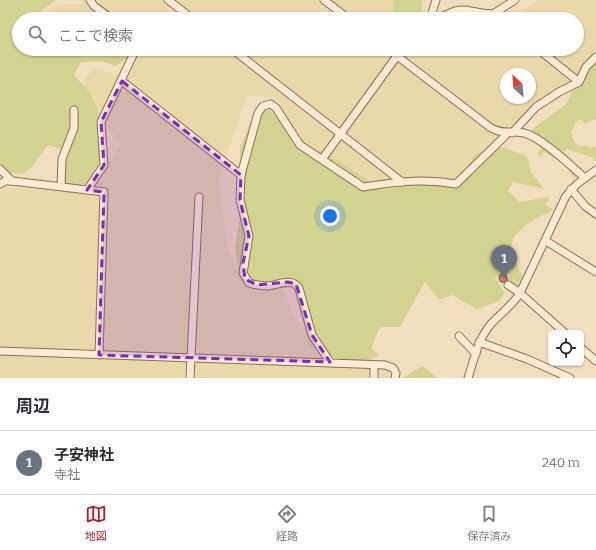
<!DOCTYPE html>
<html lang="ja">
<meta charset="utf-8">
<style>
:root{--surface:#fff;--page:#f7f7f7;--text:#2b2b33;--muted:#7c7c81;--line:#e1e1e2;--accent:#a41e2f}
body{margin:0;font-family:Bitter,"Noto Sans JP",serif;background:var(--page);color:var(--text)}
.controls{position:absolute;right:12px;bottom:12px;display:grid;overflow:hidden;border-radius:6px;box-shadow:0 1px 3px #0004}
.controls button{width:36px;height:36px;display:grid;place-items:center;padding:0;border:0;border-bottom:1px solid var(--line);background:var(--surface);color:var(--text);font:20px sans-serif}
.compass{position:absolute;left:500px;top:68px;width:36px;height:36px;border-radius:50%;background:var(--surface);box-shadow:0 1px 3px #0004;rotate:334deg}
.you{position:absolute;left:330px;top:216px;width:14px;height:14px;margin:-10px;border:3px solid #fff;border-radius:50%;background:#1a73e8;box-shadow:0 0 0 6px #1a73e833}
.badge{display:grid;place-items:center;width:26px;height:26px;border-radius:50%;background:var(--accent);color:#fff;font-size:13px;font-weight:700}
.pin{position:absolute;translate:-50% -33px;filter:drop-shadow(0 1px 2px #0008)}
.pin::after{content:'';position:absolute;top:21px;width:14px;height:12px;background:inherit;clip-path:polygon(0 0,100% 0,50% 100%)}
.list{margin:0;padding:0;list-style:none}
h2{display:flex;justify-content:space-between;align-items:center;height:52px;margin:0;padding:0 16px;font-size:17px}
h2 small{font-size:13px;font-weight:400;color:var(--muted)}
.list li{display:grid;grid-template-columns:26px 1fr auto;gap:12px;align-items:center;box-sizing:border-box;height:64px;padding:0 16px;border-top:1px solid var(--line)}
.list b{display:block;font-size:15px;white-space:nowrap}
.list p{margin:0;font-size:13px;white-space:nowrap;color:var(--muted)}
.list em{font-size:13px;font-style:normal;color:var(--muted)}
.icon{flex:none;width:22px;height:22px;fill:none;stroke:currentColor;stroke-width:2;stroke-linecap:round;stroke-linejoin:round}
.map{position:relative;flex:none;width:596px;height:378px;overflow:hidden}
.search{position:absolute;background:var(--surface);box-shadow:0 1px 3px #0004;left:12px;right:12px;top:12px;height:44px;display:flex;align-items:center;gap:10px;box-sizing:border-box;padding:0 14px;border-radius:22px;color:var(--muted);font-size:15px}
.sheet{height:116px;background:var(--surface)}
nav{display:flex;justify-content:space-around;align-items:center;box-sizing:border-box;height:56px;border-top:1px solid var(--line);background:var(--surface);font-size:11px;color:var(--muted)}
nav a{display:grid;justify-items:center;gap:2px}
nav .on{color:var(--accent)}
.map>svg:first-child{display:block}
.farmland{fill:#ead8ab;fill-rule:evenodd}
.green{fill:#d2d291}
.building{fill:#d68e70;stroke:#905038;filter:url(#shadow)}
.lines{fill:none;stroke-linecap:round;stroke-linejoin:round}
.minor-casing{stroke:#8e6c55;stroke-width:9}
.minor{stroke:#fdebd3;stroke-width:7}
.marked{fill:#7b2cbf;fill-opacity:0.2;stroke:#7b2cbf;stroke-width:3;stroke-dasharray:8 5;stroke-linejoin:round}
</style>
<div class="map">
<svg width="596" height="378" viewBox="0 0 596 378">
<defs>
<filter id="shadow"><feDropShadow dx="1" dy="2" stdDeviation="0" flood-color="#0004"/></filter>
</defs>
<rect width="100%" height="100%" fill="#f3ddbf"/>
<!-- farmland -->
<g class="farmland">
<polygon points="82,0 393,0 393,19 48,19 55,6 81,3"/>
<path d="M539,0H596V61L574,83L536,108L445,196H359L284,129L277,97L247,96L219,177L227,248L250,290L280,281L294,316L321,358L388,364L390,378H0V180L5,187L89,194L121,144L78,90L93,68L128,78L143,49H403L414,56L422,49H577V19H505ZM506,74H530V98H506Z"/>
<polygon points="464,11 487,19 455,19"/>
</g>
<!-- green -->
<g class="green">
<polygon points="0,0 56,0 42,10 39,19 19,19 19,49 127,49 127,58 116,66 101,61 81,62 74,75 89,92 99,112 101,166 89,183 77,186 63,183 60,149 48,145 31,168 22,174 0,172"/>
<polygon points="393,0 422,0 421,16 413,19 398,19 393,10"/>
<polygon points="596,55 596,119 584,124 582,119 577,121 571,133 575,143 580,147 585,145 591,148 596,147 596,161 591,157 566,149 564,152 584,172 574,178 566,165 544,152 541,156 537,154 542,147 540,143 523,136 566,104 589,57"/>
<path d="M268,108L284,125L295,140L309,145L337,160L383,190L403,186L461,181L475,154L502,147L527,156L531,172L544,189L513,182L508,191L520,202L548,197L549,199L544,204L554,210C539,217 508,230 512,251C513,259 519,269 523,277L517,286L505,288L510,273L495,278L505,293L499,301L477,309L452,295L439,300L425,282L400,327H380L371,348L379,355L364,364L331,357L310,346L293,287L264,289L239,277L235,248L240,217V148L251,121Z"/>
<polygon points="422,366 437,378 403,378"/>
</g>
<!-- building -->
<circle class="building" cx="503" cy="278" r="4"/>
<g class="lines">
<!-- minor casing -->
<g class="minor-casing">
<g id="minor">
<polyline points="90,0 94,6 112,19"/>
<polyline points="168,0 193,19"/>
<polyline points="324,0 349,19"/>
<polyline points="430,19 436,0"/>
<path d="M438,19C466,3 465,13 493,14L515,0"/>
<polyline points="232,49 402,182"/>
<path d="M388,49L491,128C504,135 511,130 524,133C541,137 571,166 585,178"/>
<polyline points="538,49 579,82"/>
<polyline points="122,81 241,175"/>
<polyline points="512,133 536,107 559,92 579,82 586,67 596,57"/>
<polyline points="323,158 402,49"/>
<polyline points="0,169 12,181"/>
<polyline points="0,184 5,181 12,181 104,192 99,355"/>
<polyline points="61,186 62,159 74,128 74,110"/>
<polyline points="571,189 585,206 596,214"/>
<polyline points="87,190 104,165 101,122 136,49"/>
<polyline points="546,241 596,272"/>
<polyline points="508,285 520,293 565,333"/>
<polyline points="459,336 476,354"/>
<polyline points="479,342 527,359 570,378"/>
<polyline points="581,348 596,361"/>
<polyline points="0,351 385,365 393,368 396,373 395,378"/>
<path d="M330,362L312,335L299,288C291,277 279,285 268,286C262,286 255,285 249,283L243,273L249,236L240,200L241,175L258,113L263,106L271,104L276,108L300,145L363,187C396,182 423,178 456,184L508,133"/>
<polyline points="190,378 199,197"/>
<polyline points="374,378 374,365"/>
<path d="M468,378C474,360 478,339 491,324C501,313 513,305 520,293L566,196L577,184L596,170"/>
</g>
</g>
<!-- minor -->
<use href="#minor" class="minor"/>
</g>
<!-- marked area -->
<path class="marked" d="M122,81L241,175L240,200L249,236L243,263L245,279L257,285L288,282L296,284L312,335L330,362L99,355L104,192L87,190L104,165L101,122Z"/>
</svg>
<div class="controls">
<button><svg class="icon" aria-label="locate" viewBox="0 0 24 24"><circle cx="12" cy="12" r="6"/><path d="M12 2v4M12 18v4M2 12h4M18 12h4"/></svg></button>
</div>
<svg class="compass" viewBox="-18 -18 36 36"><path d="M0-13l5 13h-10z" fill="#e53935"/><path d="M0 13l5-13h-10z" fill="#7c7c81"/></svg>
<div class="you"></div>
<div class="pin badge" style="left:504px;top:278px;background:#6b7280">1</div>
<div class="search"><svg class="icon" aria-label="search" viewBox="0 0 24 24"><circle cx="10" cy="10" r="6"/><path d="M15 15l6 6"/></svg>ここで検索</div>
</div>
<section class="sheet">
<h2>周辺<small></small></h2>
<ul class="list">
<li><span class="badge" style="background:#6b7280">1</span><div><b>子安神社</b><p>寺社</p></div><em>240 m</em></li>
</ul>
</section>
<nav>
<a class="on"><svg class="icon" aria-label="map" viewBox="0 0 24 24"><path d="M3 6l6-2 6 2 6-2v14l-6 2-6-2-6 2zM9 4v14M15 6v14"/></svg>地図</a>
<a><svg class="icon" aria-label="directions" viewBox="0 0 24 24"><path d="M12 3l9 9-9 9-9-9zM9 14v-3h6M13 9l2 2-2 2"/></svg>経路</a>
<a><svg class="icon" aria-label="saved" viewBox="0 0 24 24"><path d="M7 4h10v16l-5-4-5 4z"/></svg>保存済み</a>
</nav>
